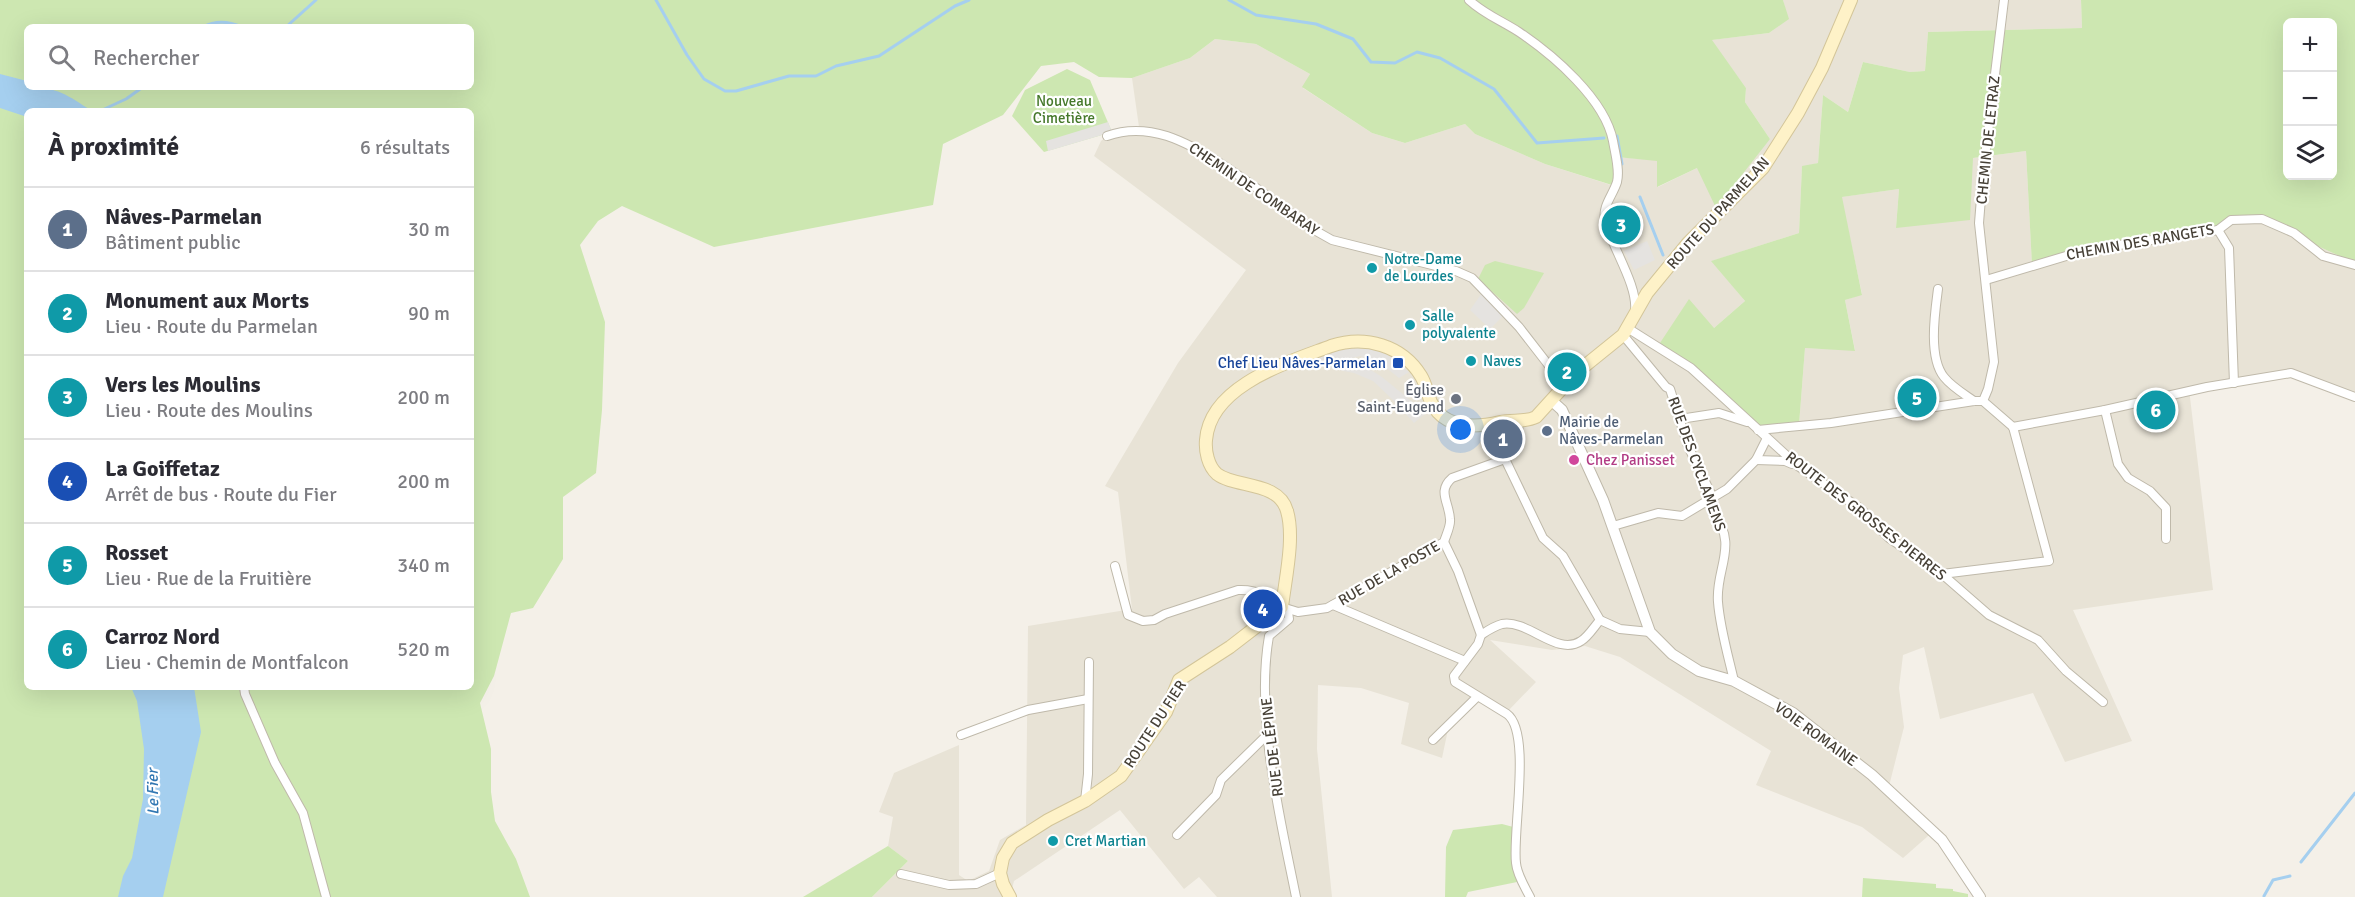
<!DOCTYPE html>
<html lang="fr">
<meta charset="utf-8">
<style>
:root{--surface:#fff;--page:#f7f7f7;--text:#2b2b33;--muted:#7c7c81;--line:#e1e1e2;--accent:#f7431c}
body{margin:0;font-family:Signika,sans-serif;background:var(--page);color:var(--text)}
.controls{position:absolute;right:18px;top:18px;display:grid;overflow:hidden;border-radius:9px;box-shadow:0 6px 24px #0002}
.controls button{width:54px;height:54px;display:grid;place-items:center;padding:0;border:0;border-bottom:2px solid var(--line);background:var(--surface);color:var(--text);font:30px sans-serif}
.you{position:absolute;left:1461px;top:430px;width:21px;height:21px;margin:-15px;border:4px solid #fff;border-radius:50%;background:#1a73e8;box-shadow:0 0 0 9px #1a73e833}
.badge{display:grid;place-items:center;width:39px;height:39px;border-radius:50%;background:var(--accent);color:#fff;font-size:20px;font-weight:700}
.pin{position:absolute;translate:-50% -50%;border:3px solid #fff;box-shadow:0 2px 6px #0006}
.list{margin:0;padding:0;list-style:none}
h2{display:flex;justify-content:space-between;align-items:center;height:78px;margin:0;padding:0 24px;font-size:26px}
h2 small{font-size:20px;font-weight:400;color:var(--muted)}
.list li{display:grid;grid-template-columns:39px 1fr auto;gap:18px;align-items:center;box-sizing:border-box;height:84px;padding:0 24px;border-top:2px solid var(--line)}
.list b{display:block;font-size:22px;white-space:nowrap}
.list p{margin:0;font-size:20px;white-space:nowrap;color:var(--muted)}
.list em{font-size:20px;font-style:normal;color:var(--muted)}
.icon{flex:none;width:33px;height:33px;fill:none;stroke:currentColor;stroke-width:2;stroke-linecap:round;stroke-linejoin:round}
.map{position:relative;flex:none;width:2355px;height:897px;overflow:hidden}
.search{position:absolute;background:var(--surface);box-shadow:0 6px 24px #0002;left:24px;top:24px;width:450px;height:66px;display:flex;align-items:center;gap:15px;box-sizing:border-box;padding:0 21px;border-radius:9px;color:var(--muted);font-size:22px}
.panel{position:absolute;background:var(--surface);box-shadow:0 6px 24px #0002;left:24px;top:108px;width:450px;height:582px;border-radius:9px}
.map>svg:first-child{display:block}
.residential{fill:#e8e3d6}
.green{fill:#cde7b1;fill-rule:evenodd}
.parking{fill:#e5e3e0}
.water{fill:#a5cfef}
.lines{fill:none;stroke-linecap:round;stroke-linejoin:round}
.stream{stroke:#a5cfef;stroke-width:3}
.minor-casing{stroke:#bfb9aa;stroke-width:10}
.tertiary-casing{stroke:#bfb9aa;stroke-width:12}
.secondary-casing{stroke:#d3c599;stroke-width:14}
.minor{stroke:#fff;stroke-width:8}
.tertiary{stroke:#fff;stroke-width:10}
.secondary{stroke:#fef2c8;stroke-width:12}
.culture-dot{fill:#0f9aa8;stroke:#fff;stroke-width:2}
.transit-dot{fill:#1a4fb4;stroke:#fff;stroke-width:2}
.worship-dot{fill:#6b7280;stroke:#fff;stroke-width:2}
.service-dot{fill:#5c6f8a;stroke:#fff;stroke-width:2}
.hotel-dot{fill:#d1479c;stroke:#fff;stroke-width:2}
.labels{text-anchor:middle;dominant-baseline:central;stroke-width:4.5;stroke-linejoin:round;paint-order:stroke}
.park-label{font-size:15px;fill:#45782a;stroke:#fff}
.street-label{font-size:15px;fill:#474137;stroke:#fff}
.culture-label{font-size:15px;fill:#0d838f;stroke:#fff;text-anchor:start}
.transit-label{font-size:15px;fill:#164399;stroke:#fff;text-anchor:end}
.worship-label{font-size:15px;fill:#5b616d;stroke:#fff;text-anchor:end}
.service-label{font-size:15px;fill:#4e5e75;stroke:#fff;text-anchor:start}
.hotel-label{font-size:15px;fill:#b23c85;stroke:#fff;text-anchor:start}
.water-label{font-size:16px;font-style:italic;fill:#3177b2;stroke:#fff}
</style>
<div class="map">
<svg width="2355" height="897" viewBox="0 0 2355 897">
<rect width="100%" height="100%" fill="#f4f0e8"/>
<!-- residential -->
<polygon class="residential" points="1783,0 2081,0 2082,28 1928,32 1925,71 1910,72 1863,62 1848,112 1823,95 1818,163 1802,167 1799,233 1712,261 1745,301 1714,328 1689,299 1799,425 1805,348 1855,350 1845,300 1862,294 1841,197 1899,189 1896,228 1973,158 2026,151 2032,264 2107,246 2258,219 2355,263 2355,397 2292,374 2189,389 2213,590 2073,610 2132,741 2065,762 2033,693 1940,719 1924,647 1903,655 1899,688 1904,727 1888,790 1936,829 1903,858 1862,827 1756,785 1771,751 1620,657 1585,646 1552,650 1490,640 1536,682 1508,711 1478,696 1449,725 1442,758 1401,744 1409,703 1361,688 1318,685 1317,749 1332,897 1217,897 1199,877 1184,889 1120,810 1014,881 1010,897 872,897 908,861 888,846 893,817 879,812 894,773 959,745 959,875 968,881 989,871 1000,840 1026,825 1028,626 1132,609 1118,492 1105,486 1178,363 1246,270 1094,156 1101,141 1112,132 1139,127 1132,78 1190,58 1215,39 1256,44 1310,74 1303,88 1372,133 1405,143 1465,124 1475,134 1545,164 1614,186 1616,157 1658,160 1658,187 1697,168 1770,139 1745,102 1746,88 1711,40 1769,33 1788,19"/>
<!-- green -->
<g class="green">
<path d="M0,0H1783L1789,19L1769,33L1712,40L1746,88L1745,102L1770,139L1716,208L1697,168L1657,187V161L1617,157L1615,186L1545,164L1475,134L1465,124L1405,143L1372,133L1302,87L1310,74L1256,44L1215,39L1190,58L1132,78L1099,77L1074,62L1041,66L1003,115L943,144L933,205L714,247L622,206L598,221L580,245L605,322L602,410L596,473L563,497V559L533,608L511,613L494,676L480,703L491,749V792L495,821L516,859L530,897H0ZM27,27H471V87H27ZM27,111H471V687H27Z"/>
<path d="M2081,0H2355V263L2258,219L2107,246L2032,265L2026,151L1973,158L1970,220L1896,228L1899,189L1842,197L1862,295L1845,300L1855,351L1805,348L1799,425H1758L1658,346L1689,299L1714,328L1745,301L1711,261L1799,233L1802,166L1818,163L1823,95L1848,112L1863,62L1910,72L1925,71L1928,32L2082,28ZM2288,22H2332V176H2288Z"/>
<polygon points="1067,69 1090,80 1112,132 1044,152 1012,116 1025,90"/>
<polygon points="1495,261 1544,273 1524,308 1517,314 1478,279 1485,265"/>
<polygon points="1502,824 1517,828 1516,864 1522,881 1468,892 1466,897 1445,897 1446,847 1453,830"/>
<polygon points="888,846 908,861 872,897 803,897"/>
<polygon points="1863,878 1936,884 1936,888 1953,889 1953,891 1968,894 1968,897 1862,897"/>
</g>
<!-- parking -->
<g class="parking">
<polygon points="1108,122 1112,132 1048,151 1046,141"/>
<polygon points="1647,241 1655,260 1634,270 1624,251"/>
<polygon points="1484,290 1506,313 1490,329 1470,310"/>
<polygon points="1362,345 1385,350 1408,367 1405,369 1409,372 1399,378 1384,366 1360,356 1352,358 1382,377 1426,413 1414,423 1392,399 1373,381 1354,373 1318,366 1309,362 1332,351"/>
</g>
<!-- water -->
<g class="water">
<path d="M0,74L27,81V87C58,87 67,95 92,111H27V117L0,108Z"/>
<polygon points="131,687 194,687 201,732 163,897 118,897 123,876 132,858 143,799 144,749 137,701"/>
</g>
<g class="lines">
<!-- stream -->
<g class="stream">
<polyline points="656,0 687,55 704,79 725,91 736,91 789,76 816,76 836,66 879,56 955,6 969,0"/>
<polyline points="1229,0 1256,15 1316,24 1353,39 1371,62 1395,63 1417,52 1440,58 1494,89 1537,143 1604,138"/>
<path d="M203,27C216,20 228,21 242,27"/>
<polyline points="286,27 316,0"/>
<polyline points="100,111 126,99 143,87"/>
<polyline points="1617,136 1622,164"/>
<polyline points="1640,197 1663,255"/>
<polyline points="2301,862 2355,793"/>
<polyline points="2264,896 2273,880 2290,876"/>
</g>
<!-- minor casing -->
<g class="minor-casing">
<g id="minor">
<path d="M1469,0C1484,14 1502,21 1519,32C1553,55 1605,99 1613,141C1615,153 1620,170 1617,182C1613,195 1602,206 1605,220C1612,248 1638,285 1635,311"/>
<path d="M1107,136C1126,129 1148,130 1167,136C1215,152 1273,202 1316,231L1332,240L1456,271L1472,278L1499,306L1519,327L1564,385"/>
<polyline points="2218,230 2229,248 2234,383"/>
<polyline points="1986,280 2086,250 2218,230 2231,220 2262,219 2294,233 2323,256 2355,265"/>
<path d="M1938,289C1935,312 1928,357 1944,377C1952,387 1964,394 1974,401"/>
<polyline points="1629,329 1691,368 1798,466 1861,509 1889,538 1942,574 1989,615 2038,640 2066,671 2103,702"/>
<path d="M1623,335L1666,387L1670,389L1688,446L1713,498L1712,512C1740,544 1715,569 1718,602C1720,628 1728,655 1734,681"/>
<polyline points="1983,401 1988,389 1994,362 1979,223 1983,173 2004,0"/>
<polyline points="2105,410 2118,464 2128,478 2150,491 2166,508 2166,539"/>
<polyline points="1680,419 1719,413 1747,422"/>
<polyline points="2013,427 2105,410 2207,387 2291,373 2355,397"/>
<polyline points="1758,430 1831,423 1974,401 1983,401 2013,427"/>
<polyline points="1505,459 1543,538 1563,556 1600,620 1620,629 1650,632"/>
<polyline points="1505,459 1519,438 1518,421"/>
<polyline points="1756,460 1785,461 1792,464"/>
<polyline points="1613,526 1658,513 1682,516 1727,489 1756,460 1767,438"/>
<path d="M1444,542L1458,571L1481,635L1478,644L1454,676L1455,682L1507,714C1532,732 1512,833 1516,863C1517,875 1525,887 1530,897"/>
<path d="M1115,566L1128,615L1143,621L1154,620L1165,614L1238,590C1259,589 1272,598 1288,612L1289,619L1269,636C1255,716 1280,817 1296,897"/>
<polyline points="1942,574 2049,561 2013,427"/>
<polyline points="1333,605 1465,661"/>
<path d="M1285,608L1298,612L1327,608L1444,542C1446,535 1451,526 1450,519C1449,502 1437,491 1452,478L1505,459"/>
<path d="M1481,635C1487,631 1494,626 1502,624C1528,619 1557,657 1581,641C1588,637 1594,627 1600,620"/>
<polyline points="244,687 245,694 275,763 303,813 326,897"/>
<polyline points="961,735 1028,710 1088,699"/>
<polyline points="1433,740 1477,697"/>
<polyline points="1085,801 1088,774 1089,662"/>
<polyline points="1177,835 1216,795 1221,780 1267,735"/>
<polyline points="901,874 949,885 976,884 1000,873"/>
</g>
</g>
<!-- tertiary casing -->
<g class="tertiary-casing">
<polyline id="tertiary" points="1552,401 1562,410 1603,500 1650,632 1672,654 1699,671 1734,681 1793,713 1872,775 1942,840 1980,897"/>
</g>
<!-- secondary casing -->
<g class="secondary-casing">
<path id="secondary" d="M1010,897L1003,884L1000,873L1003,858L1012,843L1048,820L1085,801L1121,776L1166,712L1179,680L1230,647L1282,607C1285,580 1295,538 1287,511C1279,481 1235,488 1217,474C1208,466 1205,451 1206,440C1210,385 1289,362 1331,346C1365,335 1402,345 1421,376C1426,384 1427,393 1431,402C1444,429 1474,428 1500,422C1512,419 1524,423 1536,417L1576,373L1623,335L1647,293L1688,243L1763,168L1798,113L1822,68L1851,0"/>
</g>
<!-- minor -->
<use href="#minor" class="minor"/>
<!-- tertiary -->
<use href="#tertiary" class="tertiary"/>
<!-- secondary -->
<use href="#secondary" class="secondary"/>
</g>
<!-- markers -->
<g class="culture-dot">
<circle cx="1372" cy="268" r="6"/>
<circle cx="1410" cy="325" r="6"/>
<circle cx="1471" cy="361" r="6"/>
<circle cx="1053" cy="841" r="6"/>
</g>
<rect class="transit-dot" x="1392" y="357" width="12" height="12" rx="3"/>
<circle class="worship-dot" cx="1456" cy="399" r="6"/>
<circle class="service-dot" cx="1547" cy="431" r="6"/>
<circle class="hotel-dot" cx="1574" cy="460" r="6"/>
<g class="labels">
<!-- park labels -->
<g class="park-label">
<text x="1064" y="101">Nouveau<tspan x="1064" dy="17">Cimetière</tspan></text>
</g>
<!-- street labels -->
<g class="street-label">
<text transform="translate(1988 140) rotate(-84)">CHEMIN DE LETRAZ</text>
<text transform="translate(1254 189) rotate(34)">CHEMIN DE COMBARAY</text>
<text transform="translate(1718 213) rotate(-48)">ROUTE DU PARMELAN</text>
<text transform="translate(2140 242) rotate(-10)">CHEMIN DES RANGETS</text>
<text transform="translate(1697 464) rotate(70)">RUE DES CYCLAMENS</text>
<text transform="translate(1866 516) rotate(38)">ROUTE DES GROSSES PIERRES</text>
<text transform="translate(1389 573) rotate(-30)">RUE DE LA POSTE</text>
<text transform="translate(1155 724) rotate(-57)">ROUTE DU FIER</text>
<text transform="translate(1816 734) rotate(36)">VOIE ROMAINE</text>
<text transform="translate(1272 747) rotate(-97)">RUE DE LÉPINE</text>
</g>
<!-- culture labels -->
<g class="culture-label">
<text x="1384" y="259">Notre-Dame<tspan x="1384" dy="17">de Lourdes</tspan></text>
<text x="1422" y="316">Salle<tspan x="1422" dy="17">polyvalente</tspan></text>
<text x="1483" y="361">Naves</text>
<text x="1065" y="841">Cret Martian</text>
</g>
<!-- transit labels -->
<g class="transit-label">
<text x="1386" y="363">Chef Lieu Nâves-Parmelan</text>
</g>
<!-- worship labels -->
<g class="worship-label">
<text x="1444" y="390">Église<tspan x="1444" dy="17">Saint-Eugend</tspan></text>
</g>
<!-- service labels -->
<g class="service-label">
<text x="1559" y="422">Mairie de<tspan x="1559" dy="17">Nâves-Parmelan</tspan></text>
</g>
<!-- hotel labels -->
<g class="hotel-label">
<text x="1586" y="460">Chez Panisset</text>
</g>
<!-- water labels -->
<g class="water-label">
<text transform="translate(153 792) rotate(-91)">Le Fier</text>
</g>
</g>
</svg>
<div class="controls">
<button>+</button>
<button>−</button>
<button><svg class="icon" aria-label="layers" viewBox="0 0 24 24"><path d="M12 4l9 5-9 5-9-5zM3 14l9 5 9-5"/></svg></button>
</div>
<div class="you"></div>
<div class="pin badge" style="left:1503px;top:439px;background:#5c6f8a">1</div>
<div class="pin badge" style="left:1567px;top:372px;background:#0f9aa8">2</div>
<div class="pin badge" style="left:1621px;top:225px;background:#0f9aa8">3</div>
<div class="pin badge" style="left:1263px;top:609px;background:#1a4fb4">4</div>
<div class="pin badge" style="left:1917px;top:398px;background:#0f9aa8">5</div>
<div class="pin badge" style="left:2156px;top:410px;background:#0f9aa8">6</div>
<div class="search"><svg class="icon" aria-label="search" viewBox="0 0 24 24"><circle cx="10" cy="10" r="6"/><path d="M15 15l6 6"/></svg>Rechercher</div>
<section class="panel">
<h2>À proximité<small>6 résultats</small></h2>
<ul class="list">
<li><span class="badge" style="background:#5c6f8a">1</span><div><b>Nâves-Parmelan</b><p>Bâtiment public</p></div><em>30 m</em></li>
<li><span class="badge" style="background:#0f9aa8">2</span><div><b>Monument aux Morts</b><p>Lieu · Route du Parmelan</p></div><em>90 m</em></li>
<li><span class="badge" style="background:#0f9aa8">3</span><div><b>Vers les Moulins</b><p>Lieu · Route des Moulins</p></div><em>200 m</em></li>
<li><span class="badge" style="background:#1a4fb4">4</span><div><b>La Goiffetaz</b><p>Arrêt de bus · Route du Fier</p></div><em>200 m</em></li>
<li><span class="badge" style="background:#0f9aa8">5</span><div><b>Rosset</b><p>Lieu · Rue de la Fruitière</p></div><em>340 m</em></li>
<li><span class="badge" style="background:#0f9aa8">6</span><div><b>Carroz Nord</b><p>Lieu · Chemin de Montfalcon</p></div><em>520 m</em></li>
</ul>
</section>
</div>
